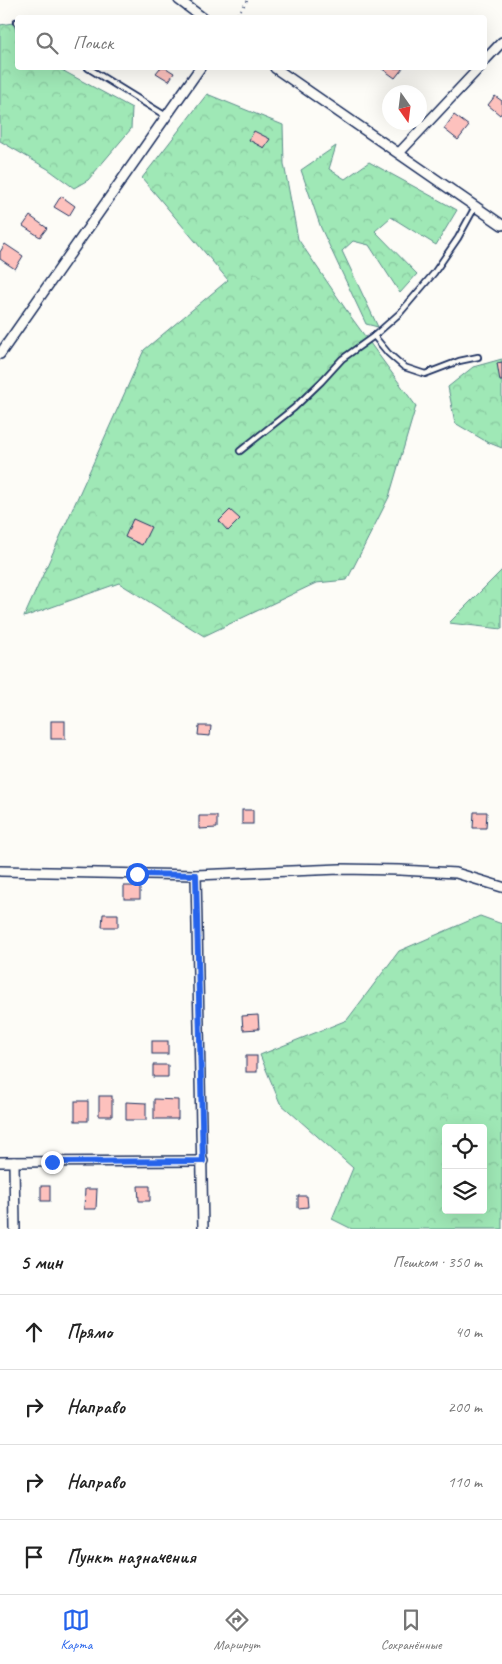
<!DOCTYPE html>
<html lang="ru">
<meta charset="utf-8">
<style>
:root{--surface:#fff;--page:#f2f2f2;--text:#222;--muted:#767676;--line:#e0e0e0;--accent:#2563eb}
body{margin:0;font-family:Caveat,sans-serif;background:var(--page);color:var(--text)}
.controls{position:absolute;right:15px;bottom:15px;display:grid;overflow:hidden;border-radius:5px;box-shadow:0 5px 20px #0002}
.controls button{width:45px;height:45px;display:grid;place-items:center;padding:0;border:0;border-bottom:1px solid var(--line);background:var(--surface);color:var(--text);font:25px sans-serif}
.compass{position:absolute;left:382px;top:85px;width:45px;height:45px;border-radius:50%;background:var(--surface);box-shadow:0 5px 20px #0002;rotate:166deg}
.stop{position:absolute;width:15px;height:15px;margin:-11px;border:4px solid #2563eb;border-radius:50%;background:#fff}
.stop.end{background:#2563eb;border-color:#fff;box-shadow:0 1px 5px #0008}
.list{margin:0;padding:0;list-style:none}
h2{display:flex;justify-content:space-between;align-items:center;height:65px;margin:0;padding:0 20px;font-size:21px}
h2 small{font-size:16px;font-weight:400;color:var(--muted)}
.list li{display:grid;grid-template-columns:32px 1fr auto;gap:15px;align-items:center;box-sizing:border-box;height:75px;padding:0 20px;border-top:1px solid var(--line)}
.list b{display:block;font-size:19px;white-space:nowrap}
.list em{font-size:16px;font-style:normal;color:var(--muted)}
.icon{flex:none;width:28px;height:28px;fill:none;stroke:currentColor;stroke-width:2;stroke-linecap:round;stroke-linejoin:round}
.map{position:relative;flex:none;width:502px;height:1229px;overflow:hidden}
.search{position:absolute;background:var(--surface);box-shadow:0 5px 20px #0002;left:15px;right:15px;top:15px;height:55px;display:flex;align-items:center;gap:12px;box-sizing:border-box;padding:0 18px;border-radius:5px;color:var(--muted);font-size:19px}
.sheet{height:365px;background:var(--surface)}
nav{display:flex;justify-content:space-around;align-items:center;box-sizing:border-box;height:70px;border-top:1px solid var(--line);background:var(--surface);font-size:14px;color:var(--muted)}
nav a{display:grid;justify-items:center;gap:2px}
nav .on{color:var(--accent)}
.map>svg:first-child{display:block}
.forest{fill:url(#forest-crowns);stroke:#5d8c8a;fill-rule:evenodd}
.building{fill:#fdc1bd;stroke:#1b2f5e}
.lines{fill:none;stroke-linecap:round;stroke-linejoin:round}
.lane-casing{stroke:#1b2f5e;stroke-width:8}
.street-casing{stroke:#1b2f5e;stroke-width:12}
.path{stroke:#1b2f5e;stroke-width:2;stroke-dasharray:1 4;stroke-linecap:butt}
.lane{stroke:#fdfcf7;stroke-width:4.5}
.street{stroke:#fdfcf7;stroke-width:9}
.route{stroke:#2563eb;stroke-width:6}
</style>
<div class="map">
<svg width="502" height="1229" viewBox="0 0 502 1229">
<defs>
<pattern id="forest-crowns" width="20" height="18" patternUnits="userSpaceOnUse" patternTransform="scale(1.25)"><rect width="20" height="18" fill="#9fe8b6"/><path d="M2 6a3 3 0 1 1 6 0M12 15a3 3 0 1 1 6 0" fill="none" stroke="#88c79f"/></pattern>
</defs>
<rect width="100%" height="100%" fill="#fdfcf7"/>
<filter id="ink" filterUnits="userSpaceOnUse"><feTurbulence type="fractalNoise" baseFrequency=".02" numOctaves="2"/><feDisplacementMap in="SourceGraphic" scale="10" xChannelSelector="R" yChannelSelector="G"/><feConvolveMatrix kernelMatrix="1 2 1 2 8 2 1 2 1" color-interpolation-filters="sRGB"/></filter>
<g filter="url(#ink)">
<!-- forest -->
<g class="forest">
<polygon points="13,23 17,34 18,68 58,68 132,108 131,129 88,180 74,188 48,169 0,141 0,25"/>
<polygon points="207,94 283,125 284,164 298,239 351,317 416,406 389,497 347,580 316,583 204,636 119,583 24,617 144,350 228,280 142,178"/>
<polygon points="336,146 329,169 345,179 369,162 457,210 436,245 391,217 375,231 417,274 400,293 369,245 353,241 342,251 378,327 366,324 321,228 301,170"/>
<polygon points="502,359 502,448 487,442 455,423 448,387 473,367"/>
<polygon points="502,570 502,629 449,623"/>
<path d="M480,916L502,924V1229H352L332,1219L353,1168L280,1103L260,1055L347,1020L399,951ZM446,1128H483V1210H446Z"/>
</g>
<!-- building -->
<g class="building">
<polygon points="160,68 166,68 174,73 169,81 156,73"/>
<polygon points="381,68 403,68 395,78"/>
<polygon points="495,96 502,101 502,112 500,115 488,105"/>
<polygon points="454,115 469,126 458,140 444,129"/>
<polygon points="254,131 270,139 264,148 249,140"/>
<polygon points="61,196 75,206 69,216 54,207"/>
<polygon points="30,216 47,228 40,237 23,226"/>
<polygon points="5,244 23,256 15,269 0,259 0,252"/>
<polygon points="502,362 502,381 500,381 497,363"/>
<polygon points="230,510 240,519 228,531 219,521"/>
<polygon points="133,519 151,527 142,545 125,537"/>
<rect x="51" y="721" width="14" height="18"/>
<polygon points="199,726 211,726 210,736 198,735"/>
<rect x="242" y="810" width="11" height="14"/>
<polygon points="474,812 487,812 486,828 473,828"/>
<polygon points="199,816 217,816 217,828 199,829"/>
<rect x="124" y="886" width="16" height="13"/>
<polygon points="103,914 118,914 118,927 102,927"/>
<polygon points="258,1015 259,1029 243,1030 242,1016"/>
<rect x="152" y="1041" width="16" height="13"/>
<rect x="246" y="1056" width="11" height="16"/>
<rect x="153" y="1065" width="15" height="12"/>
<rect x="99" y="1096" width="13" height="20"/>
<polygon points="154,1099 178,1100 178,1119 154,1119"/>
<rect x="75" y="1101" width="13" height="20"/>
<polygon points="126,1102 146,1103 146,1120 126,1120"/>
<rect x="41" y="1186" width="9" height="15"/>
<polygon points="138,1186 150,1186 150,1201 139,1201"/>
<polygon points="85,1189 97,1189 96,1209 84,1209"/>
<polygon points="298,1196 307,1196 308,1207 298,1208"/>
</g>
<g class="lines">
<!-- lane casing -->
<g class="lane-casing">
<g id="lane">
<polyline points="16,22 18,23"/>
<polyline points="88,68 166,116"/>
<polyline points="374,336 388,353 404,367 425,374 459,361 478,357"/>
<polyline points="240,451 294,408 321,382 342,359 374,336 400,313 434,273 458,238 475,207"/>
</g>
</g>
<!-- street casing -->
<g class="street-casing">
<g id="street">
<polyline points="179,0 203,18"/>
<polyline points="484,61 502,42"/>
<polyline points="275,68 502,225"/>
<polyline points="399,153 479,68"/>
<polyline points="0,354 200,68"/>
<polyline points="0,871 196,875 340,869 400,870 456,873 502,887"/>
<polyline points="196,875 203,1229"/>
<polyline points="0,1162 203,1161"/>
<polyline points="14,1162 15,1229"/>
</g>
</g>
<!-- path -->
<polyline class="path" points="235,18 248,0"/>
<!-- lane -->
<use href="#lane" class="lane"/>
<!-- street -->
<use href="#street" class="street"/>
</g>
</g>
<g class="lines" filter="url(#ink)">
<!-- route -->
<polyline class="route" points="52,1162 203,1161 196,875 137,874"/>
</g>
</svg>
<div class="controls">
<button><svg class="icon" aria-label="locate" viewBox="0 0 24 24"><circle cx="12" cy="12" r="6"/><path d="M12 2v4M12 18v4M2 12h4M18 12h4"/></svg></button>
<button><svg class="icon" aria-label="layers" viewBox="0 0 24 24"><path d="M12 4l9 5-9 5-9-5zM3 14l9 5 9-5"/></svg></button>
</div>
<svg class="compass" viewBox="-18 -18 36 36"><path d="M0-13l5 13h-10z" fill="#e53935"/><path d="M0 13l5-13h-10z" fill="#767676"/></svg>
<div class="stop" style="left:137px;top:874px"></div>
<div class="stop end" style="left:52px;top:1162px"></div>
<div class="search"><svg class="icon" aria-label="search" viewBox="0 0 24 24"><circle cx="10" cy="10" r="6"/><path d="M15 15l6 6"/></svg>Поиск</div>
</div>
<section class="sheet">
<h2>5 мин<small>Пешком · 350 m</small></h2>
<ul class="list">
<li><svg class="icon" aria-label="ahead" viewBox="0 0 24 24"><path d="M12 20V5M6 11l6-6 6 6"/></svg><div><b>Прямо</b></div><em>40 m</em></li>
<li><svg class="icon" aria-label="right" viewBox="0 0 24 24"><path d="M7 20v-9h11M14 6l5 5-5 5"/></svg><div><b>Направо</b></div><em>200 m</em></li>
<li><svg class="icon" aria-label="right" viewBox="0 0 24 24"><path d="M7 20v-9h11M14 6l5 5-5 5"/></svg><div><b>Направо</b></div><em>110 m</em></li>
<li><svg class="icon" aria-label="arrive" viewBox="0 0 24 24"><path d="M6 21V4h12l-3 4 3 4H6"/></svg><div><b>Пункт назначения</b></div></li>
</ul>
</section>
<nav>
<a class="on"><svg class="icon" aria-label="map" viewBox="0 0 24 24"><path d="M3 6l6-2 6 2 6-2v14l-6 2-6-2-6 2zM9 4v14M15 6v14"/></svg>Карта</a>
<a><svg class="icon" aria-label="directions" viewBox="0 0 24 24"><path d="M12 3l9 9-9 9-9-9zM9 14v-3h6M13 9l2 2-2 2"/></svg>Маршрут</a>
<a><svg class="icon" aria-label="saved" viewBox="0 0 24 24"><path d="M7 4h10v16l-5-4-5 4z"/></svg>Сохранённые</a>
</nav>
